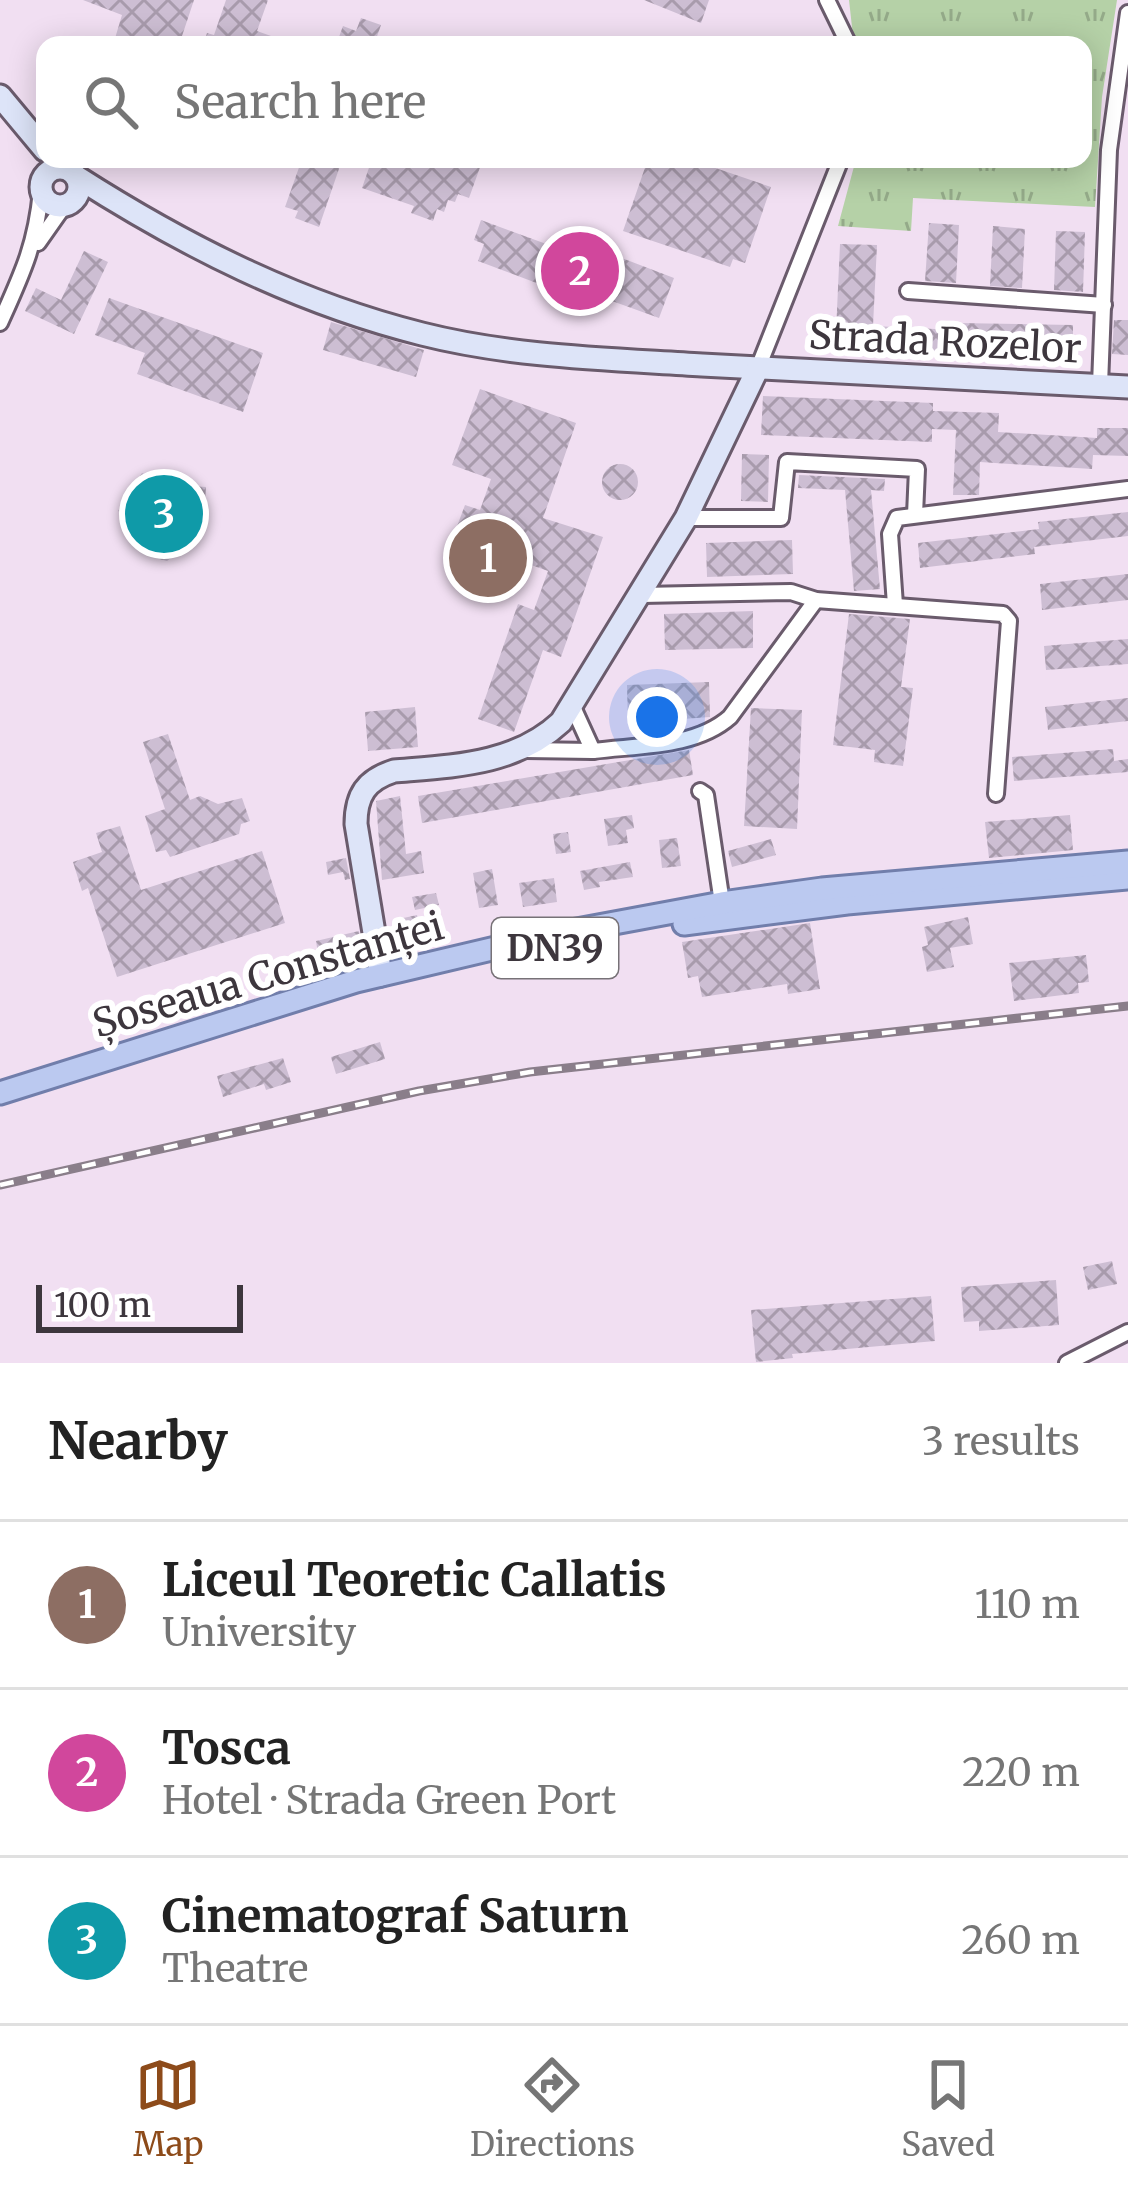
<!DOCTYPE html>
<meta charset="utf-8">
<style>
:root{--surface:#fff;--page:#f2f2f2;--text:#222;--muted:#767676;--line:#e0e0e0;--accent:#8d4b1a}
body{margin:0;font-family:Merriweather,serif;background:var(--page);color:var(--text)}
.scale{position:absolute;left:36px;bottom:30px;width:207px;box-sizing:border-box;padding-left:12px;border:6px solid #3d363d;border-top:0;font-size:33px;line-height:42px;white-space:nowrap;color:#3d363d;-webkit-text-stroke:9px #fff;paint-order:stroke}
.you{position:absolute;left:657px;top:717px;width:42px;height:42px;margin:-30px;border:9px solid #fff;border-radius:50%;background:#1a73e8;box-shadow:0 0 0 18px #1a73e833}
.badge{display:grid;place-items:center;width:78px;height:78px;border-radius:50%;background:var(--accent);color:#fff;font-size:39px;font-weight:700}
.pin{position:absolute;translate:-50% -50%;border:6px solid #fff;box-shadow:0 3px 12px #0006}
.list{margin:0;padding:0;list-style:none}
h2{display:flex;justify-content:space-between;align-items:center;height:156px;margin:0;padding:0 48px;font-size:51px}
h2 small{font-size:39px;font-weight:400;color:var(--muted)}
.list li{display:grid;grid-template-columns:78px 1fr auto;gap:36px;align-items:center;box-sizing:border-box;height:168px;padding:0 48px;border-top:3px solid var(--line)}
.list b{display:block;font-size:45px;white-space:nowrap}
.list p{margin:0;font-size:39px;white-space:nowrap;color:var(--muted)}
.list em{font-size:39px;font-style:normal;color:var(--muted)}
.icon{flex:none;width:66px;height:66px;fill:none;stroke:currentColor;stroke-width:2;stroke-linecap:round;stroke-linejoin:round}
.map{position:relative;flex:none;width:1128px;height:1363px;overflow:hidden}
.search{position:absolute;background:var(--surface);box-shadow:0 6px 30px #0003;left:36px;right:36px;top:36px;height:132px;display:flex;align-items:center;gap:30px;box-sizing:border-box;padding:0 42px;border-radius:24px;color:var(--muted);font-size:45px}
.sheet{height:660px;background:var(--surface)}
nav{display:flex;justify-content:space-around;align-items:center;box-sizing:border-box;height:168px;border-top:3px solid var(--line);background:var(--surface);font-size:33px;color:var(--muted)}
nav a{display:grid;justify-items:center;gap:6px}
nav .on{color:var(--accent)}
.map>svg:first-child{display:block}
.park{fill:url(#park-tufts)}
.building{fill:url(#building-cross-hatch)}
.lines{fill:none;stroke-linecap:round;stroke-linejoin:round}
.street-casing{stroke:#6a5b6c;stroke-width:20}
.secondary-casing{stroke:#6a5b6c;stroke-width:27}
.primary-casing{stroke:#717eab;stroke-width:27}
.street{stroke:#fff;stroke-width:14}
.secondary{stroke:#dde4f8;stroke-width:21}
.primary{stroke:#bbc9f0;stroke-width:21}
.rail-casing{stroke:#8a7e8a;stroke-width:9}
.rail{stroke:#fff;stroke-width:4.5;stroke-dasharray:14;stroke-linecap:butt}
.labels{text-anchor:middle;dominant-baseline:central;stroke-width:12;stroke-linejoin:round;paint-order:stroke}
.shield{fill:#fff;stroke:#777277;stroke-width:3}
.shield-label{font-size:36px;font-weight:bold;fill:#3d363d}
.street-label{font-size:39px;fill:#3d363d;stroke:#fff}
</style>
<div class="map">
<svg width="1128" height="1363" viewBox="0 0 1128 1363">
<defs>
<pattern id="park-tufts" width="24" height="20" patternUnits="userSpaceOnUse" patternTransform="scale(3)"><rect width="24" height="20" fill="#b5d1a7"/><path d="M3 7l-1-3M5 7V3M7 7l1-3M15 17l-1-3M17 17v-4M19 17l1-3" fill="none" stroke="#94aa89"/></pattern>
<pattern id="building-cross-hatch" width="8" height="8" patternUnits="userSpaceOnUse" patternTransform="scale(3)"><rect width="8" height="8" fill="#cdbed3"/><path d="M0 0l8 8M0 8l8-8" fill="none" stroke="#a89bac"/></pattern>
</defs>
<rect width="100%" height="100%" fill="#f1dff2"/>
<!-- park -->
<polygon class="park" points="849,0 1117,0 1102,97 1095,207 913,198 911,231 838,226 856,159 1083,159 1083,45 854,45"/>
<!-- building -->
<g class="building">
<polygon points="83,0 194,0 182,36 156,45 113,45 122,15"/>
<polygon points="226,0 268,0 257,31 271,36 268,45 203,45 207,33 214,35"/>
<polygon points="644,0 709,0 701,23"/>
<polygon points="361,18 381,25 374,45 336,45 343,26 356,31"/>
<polygon points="302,159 341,163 319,227 295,218 298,211 285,207"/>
<polygon points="372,159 483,159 469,198 458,194 455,202 448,200 444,212 437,209 433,221 411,213 414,206 362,188"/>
<polygon points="648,159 689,159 771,187 745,263 733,259 730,267 623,231"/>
<polygon points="481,220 601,264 606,252 674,278 659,318 590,293 587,302 478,261 484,244 474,240"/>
<polygon points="929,223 959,225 956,283 925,281"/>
<polygon points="993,226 1025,229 1022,288 990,286"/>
<polygon points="1056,231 1085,232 1083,292 1054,290"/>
<polygon points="840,244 877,245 873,326 956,330 956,323 1073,325 1073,354 852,349 853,333 836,332"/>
<polygon points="84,251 108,262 74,334 25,311 36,288 61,300"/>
<polygon points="109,298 263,353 243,412 137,374 145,353 95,335"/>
<polygon points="1114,320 1128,320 1128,355 1112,354"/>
<polygon points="331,322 424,350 416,377 323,350"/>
<polygon points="480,389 576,423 543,518 603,537 561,657 543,650 514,732 478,719 518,604 534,610 548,571 453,537 465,505 480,510 491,479 452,465"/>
<polygon points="763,396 933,403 933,411 999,413 998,432 1097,438 1097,428 1128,428 1128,456 1093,455 1092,469 980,462 979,495 953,495 956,430 932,429 932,442 761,435"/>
<polygon points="742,454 769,455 768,502 741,501"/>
<circle cx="620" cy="482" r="18"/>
<polygon points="142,473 163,484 206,487 204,517 190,543 167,561 156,558 140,521 118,511"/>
<polygon points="799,475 885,479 884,491 871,490 880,589 854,591 845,490 798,488"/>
<polygon points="1128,512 1128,536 1034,547 1035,554 920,568 918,543 1039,529 1038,522"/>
<polygon points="792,540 793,574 707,577 706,543"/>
<polygon points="1128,574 1128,600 1042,610 1040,584"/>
<polygon points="753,611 753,648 665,650 664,614"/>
<polygon points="849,614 910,619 901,687 913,688 903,766 874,762 875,750 833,745"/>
<polygon points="1128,639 1128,664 1046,670 1044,646"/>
<polygon points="709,682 710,717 628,723 627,685"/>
<polygon points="1128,698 1128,721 1048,730 1045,707"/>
<polygon points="415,707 418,747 368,751 365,712"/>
<polygon points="751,708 802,710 797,829 744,826"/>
<polygon points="168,734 190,800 200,796 218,804 242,798 250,821 241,824 239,834 170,857 166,850 156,852 145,816 165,809 143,742"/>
<polygon points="1113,749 1114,761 1128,759 1128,772 1014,781 1012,757"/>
<polygon points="689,750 693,775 422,823 418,796"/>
<polygon points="400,796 406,854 421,851 424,873 382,880 376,801"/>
<polygon points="632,815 634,828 626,830 628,843 608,846 604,819"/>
<polygon points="1070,815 1073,850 989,858 985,822"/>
<polygon points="120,826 141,890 262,851 285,923 117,977 88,888 82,891 73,862 102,852 96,833"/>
<polygon points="568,832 571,852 556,854 553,834"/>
<polygon points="677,838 681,866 662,868 659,840"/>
<polygon points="771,839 776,855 732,867 728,851"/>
<polygon points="346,858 350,879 345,880 343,872 328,875 326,862"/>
<polygon points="630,862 633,877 599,882 600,887 584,890 580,871"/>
<polygon points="492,869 498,905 479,908 473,873"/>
<polygon points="554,878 557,902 523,907 519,883"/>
<polygon points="436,893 439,905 415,910 412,897"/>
<polygon points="417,915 423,940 405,944 399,919"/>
<polygon points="968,917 973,944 950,948 954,967 927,972 922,947 928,945 924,927"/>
<polygon points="810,923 820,989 788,994 787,984 702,997 698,976 688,978 682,942"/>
<polygon points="359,931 362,951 319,960 316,941"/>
<polygon points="1086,955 1089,982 1078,983 1079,993 1014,1001 1009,963"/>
<polygon points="380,1042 385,1059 336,1074 331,1057"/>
<polygon points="283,1058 291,1082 266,1090 264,1084 223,1097 217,1076"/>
<polygon points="1112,1261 1117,1284 1088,1290 1083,1267"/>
<polygon points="1056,1280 1059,1325 979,1331 979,1321 964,1322 961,1287"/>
<polygon points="931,1296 935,1341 792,1354 793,1358 756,1362 751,1310"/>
</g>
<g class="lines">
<!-- street casing -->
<g class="street-casing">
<g id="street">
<polyline points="827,0 849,45"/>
<polyline points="38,243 64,206"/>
<polyline points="908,291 1104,305"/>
<path d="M0,323C22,274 36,245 41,191"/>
<polyline points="758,368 841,159"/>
<polyline points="1100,385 1109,150 1128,13"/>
<polyline points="686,518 781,518 787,462 917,469 915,515"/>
<polyline points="642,595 791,592 816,600 1003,614 1009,621 996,794"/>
<polyline points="895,605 890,534 897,518 1128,489"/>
<path d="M572,705L593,751C638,745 695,748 730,717L816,600"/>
<polyline points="526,750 593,751"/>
<polyline points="700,791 706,795 722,903"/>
<polyline points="1067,1363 1128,1332"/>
</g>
</g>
<!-- secondary casing -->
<g class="secondary-casing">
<g id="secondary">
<polyline points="0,96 45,150"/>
<circle cx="60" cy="187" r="19"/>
<path d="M77,177C185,246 298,303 422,334C513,357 609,359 702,365C844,373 986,380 1128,387"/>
<path d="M381,975L356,824C356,795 366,780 394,771C453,766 515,765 561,722L686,518L758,368"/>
</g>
</g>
<!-- primary casing -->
<g class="primary-casing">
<g id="primary">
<polyline points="684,924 847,903 1128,878"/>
<polyline points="0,1093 356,981 555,934 722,903 822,889 1128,862"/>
</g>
</g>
<!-- street -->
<use href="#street" class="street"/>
<!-- secondary -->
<use href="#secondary" class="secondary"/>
<!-- primary -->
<use href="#primary" class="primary"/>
<!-- rail casing -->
<g class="rail-casing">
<polyline id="rail" points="0,1185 419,1091 530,1072 1128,1006"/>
</g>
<!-- rail -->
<use href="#rail" class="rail"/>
</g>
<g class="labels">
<!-- shield labels -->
<rect class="shield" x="492" y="918" width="126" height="60" rx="9"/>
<g class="shield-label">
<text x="555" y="948">DN39</text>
</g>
<!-- street labels -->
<g class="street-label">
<text transform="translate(945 342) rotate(3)">Strada Rozelor</text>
<text transform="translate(268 975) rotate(-16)">Șoseaua Constanței</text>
</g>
</g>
</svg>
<div class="scale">100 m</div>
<div class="you"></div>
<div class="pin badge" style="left:488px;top:558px;background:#8d6e63">1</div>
<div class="pin badge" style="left:580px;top:271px;background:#d1479c">2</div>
<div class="pin badge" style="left:164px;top:514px;background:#0f9aa8">3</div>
<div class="search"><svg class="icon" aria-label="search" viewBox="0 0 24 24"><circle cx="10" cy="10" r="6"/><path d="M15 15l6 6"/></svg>Search here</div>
</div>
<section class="sheet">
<h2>Nearby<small>3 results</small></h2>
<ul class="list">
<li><span class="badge" style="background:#8d6e63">1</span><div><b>Liceul Teoretic Callatis</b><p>University</p></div><em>110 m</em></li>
<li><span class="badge" style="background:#d1479c">2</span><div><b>Tosca</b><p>Hotel · Strada Green Port</p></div><em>220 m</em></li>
<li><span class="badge" style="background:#0f9aa8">3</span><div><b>Cinematograf Saturn</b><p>Theatre</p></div><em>260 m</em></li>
</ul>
</section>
<nav>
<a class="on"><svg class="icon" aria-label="map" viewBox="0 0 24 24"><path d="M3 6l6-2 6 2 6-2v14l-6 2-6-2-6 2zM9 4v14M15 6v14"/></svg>Map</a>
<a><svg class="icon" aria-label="directions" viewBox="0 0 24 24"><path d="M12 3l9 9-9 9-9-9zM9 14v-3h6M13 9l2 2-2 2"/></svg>Directions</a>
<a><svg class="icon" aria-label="saved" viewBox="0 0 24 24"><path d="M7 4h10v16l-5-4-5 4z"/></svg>Saved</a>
</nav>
